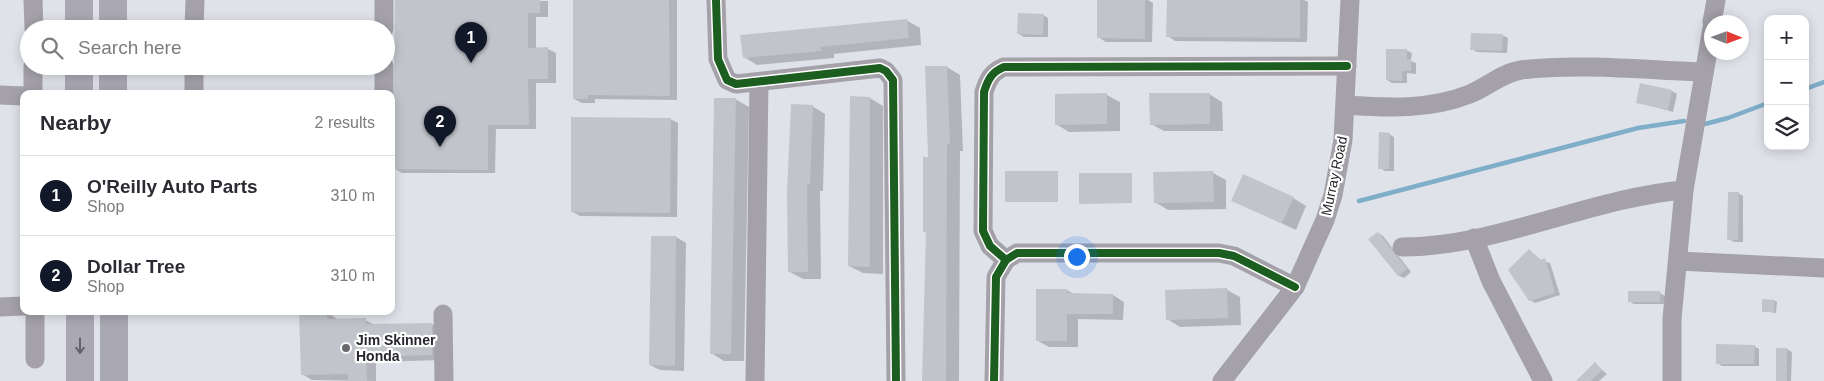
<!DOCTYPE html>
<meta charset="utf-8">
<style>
:root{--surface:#fff;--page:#f7f7f7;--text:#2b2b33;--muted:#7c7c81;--line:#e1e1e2;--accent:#111827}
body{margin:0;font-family:Arial,sans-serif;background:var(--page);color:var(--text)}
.controls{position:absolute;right:15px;top:15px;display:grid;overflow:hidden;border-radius:10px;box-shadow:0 2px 12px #0003}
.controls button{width:45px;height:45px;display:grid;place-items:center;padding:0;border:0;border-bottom:1px solid var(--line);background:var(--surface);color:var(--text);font:25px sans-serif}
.compass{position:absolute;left:1704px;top:15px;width:45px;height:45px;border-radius:50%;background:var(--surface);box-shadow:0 2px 12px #0003;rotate:91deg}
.you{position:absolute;left:1076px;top:256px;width:18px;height:18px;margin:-12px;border:4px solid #fff;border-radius:50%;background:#1a73e8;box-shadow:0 0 0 8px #1a73e833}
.badge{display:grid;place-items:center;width:32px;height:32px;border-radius:50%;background:var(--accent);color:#fff;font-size:16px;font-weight:700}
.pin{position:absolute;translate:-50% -41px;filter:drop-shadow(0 1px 2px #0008)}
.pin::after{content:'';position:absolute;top:26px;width:18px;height:15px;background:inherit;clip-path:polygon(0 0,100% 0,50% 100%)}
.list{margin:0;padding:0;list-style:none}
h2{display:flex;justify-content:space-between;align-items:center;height:65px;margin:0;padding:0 20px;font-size:21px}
h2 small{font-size:16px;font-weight:400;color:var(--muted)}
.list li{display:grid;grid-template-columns:32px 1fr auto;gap:15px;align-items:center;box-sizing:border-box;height:80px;padding:0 20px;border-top:1px solid var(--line)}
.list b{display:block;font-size:19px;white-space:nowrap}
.list p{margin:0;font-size:16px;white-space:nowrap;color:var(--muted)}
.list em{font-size:16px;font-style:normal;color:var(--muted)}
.icon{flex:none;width:28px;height:28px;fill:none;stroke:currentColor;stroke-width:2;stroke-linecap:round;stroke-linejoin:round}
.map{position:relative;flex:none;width:1824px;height:381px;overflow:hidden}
.search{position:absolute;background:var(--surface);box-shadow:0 2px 12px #0003;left:20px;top:20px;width:375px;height:55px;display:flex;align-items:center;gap:12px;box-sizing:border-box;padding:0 18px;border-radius:28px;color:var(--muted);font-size:19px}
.panel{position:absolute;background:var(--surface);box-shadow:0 2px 12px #0003;left:20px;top:90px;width:375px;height:225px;border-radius:10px}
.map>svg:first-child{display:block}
.shadow{fill:#0003}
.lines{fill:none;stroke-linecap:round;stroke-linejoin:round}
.stream{stroke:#7faec8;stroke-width:4.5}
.building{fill:#c1c4ca}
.minor{stroke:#a4a1a9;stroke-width:19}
.highway{stroke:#aaa9b3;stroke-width:28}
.cycleway-casing{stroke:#fff;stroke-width:11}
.cycleway{stroke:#1b5e20;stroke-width:8}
.oneway{stroke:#626269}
.poi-dot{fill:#68686f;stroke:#fff;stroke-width:2}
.labels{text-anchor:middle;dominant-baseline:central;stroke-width:4.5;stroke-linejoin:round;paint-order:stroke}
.street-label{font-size:14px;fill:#27272d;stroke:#fff}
.poi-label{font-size:14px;font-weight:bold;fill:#27272d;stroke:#fff;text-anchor:start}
</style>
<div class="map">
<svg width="1824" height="381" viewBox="0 0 1824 381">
<rect width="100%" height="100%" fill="#e0e2ea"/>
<!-- shadow -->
<g class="shadow">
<polygon points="395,0 548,1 548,17 536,17 536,49 548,49 556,53 556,83 536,83 536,129 496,129 495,173 402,173 394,168"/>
<polygon points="574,0 677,0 677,100 595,99 595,103 582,103 574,99"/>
<polygon points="1099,0 1148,0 1153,3 1152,42 1106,42 1098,37"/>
<polygon points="1168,0 1304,0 1308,2 1307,42 1175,41 1168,36"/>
<polygon points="1043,15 1048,18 1048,37 1024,37 1019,34"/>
<polygon points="906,20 920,28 921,45 834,54 834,58 757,65 744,57"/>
<polygon points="1502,35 1508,38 1507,53 1477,52 1472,49"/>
<polygon points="1406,50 1412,53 1411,61 1416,63 1416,74 1407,73 1407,83 1392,83 1387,80"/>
<polygon points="947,67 960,75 963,151 960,151 959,381 923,381 927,233 924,232 929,158 926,68"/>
<polygon points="1672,91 1677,94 1673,112 1638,102"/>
<polygon points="1209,94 1222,102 1223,131 1164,131 1151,124"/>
<polygon points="1107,95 1120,102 1120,131 1069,132 1056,124"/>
<polygon points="870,98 883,106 883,274 863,273 849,266"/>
<polygon points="735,99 749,107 744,361 724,361 711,353"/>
<polygon points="812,106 825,114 823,191 820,191 821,279 803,279 790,272"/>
<polygon points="670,119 678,123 677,217 580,216 573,212"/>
<polygon points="1389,134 1394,137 1394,171 1385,171 1380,168"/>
<polygon points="1213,173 1226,180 1226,209 1168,210 1155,202"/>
<polygon points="1738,193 1743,196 1743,242 1734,242 1729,239"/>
<polygon points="1293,198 1306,206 1296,230 1233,201"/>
<polygon points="1378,233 1383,236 1411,272 1404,278 1398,275"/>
<polygon points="652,237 676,237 686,243 684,371 660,370 650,365"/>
<polygon points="1529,250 1542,261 1550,263 1560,295 1535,303 1530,300"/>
<polygon points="1067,290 1075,295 1113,295 1124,302 1123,320 1078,319 1078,347 1049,347 1038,341"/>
<polygon points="1227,290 1240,297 1241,325 1180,327 1167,319 1166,291"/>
<polygon points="1660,293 1665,296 1665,304 1634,304 1629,301"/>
<polygon points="1775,301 1777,302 1776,313 1763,311"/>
<polygon points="326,312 336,318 336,320 365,320 375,325 432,324 441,330 442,360 376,362 376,381 312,380 302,374"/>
<polygon points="1754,346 1759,349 1759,366 1722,366 1717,363"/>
<polygon points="1787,349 1792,352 1791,381 1777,381"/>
<polygon points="1595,364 1607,374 1599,381 1578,381"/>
</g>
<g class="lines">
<!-- stream -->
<g class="stream">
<polyline points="1805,89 1824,82"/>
<polyline points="1705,124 1728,118 1768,103"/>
<polyline points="1359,201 1638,128 1684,121"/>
</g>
</g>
<!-- building -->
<g class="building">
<polygon points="395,0 540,0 540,13 528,13 528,48 548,47 548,79 528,79 529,125 488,125 488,170 393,169"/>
<polygon points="573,0 669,0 670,96 588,95 588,99 573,99"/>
<polygon points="1097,0 1145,0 1145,39 1097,38"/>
<polygon points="1167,0 1300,0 1300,38 1166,37"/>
<polygon points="1018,13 1044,14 1043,35 1017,34"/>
<polygon points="907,19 909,38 821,47 821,51 743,58 740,35"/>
<polygon points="1471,33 1503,34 1502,51 1470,50"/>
<polygon points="1386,49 1407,49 1407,59 1411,59 1411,71 1402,71 1402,81 1386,80"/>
<polygon points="925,66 947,66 950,144 947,144 946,381 922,381 926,232 923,232 923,157 928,157"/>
<polygon points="1640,83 1672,90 1668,110 1636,103"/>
<polygon points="1107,93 1107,124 1055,125 1055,94"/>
<polygon points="1149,93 1210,93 1210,124 1150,125"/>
<polygon points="850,96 870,97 870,267 848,266"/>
<polygon points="714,98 736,98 731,354 710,354"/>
<polygon points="791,104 813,105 810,184 807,184 808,272 788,272 787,192"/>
<polygon points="571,117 671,118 670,213 571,212"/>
<polygon points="1379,132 1390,133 1389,169 1378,169"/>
<rect x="1005" y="171" width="53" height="31"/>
<polygon points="1213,171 1214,202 1154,203 1153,172"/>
<polygon points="1079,173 1132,173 1132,203 1079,204"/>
<polygon points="1243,174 1294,197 1282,223 1231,201"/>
<polygon points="1728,192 1739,192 1738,240 1727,240"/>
<polygon points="1378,232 1407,269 1398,276 1368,239"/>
<polygon points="651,236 676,236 675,366 649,365"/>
<polygon points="1529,249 1540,260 1545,258 1555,293 1529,301 1508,270"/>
<polygon points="1227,288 1228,318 1166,320 1165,290"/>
<polygon points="1036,289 1067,289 1067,293 1113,294 1113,314 1067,314 1067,341 1036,341"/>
<rect x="1628" y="291" width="32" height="11"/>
<polygon points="1762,299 1775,300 1774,312 1762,312"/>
<polygon points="299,311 327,311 327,319 366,318 366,324 432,323 432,355 366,357 367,381 348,381 348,374 301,375"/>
<polygon points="1716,344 1755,345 1754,364 1716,364"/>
<rect x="1776" y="348" width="11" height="33"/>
<polygon points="1595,362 1602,370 1591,381 1576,381"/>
</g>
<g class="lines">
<!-- minor -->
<g class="minor">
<polyline points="33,0 34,29"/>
<polyline points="384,0 384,29"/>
<polyline points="716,0 718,59 727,80 736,84 880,68 886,71 893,80 896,381"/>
<polyline points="1712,22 1716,0"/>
<polyline points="194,29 195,0"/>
<polyline points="384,66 384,94"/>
<polyline points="33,94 33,66"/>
<polyline points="194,94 194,66"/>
<polyline points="0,95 24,96"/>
<path d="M1346,105C1387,108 1430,110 1470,94C1487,87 1502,73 1521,70C1577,63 1647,70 1704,72"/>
<polyline points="1474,238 1491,281 1543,381"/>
<path d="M1402,247C1496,247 1590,198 1684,190"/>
<path d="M1006,260L990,246L983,231L984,92C988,79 992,72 1004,67L1347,66"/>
<polyline points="1678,261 1824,268"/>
<polyline points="0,307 24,306"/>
<polyline points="35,311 35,359"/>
<polyline points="443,314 444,381"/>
<polyline points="755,381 759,82"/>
<polyline points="994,381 996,277 1006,260 1017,253 1219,253 1234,256 1295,287"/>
<polyline points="1222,381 1295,287 1325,220 1333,195 1343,140 1350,0"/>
<polyline points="1672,381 1672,319 1684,190 1712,28"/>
</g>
<!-- highway -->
<g class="highway">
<polyline points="113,0 113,29"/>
<polyline points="79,29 79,0"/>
<polyline points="113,66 113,94"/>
<polyline points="79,94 79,66"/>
<polyline points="80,311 80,381"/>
<polyline points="114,311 114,381"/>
</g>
<!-- cycleway casing -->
<g class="cycleway-casing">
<g id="cycleway">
<polyline points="716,0 718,59 727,80 736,84 880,68 886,71 893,80 896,381"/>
<path d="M1006,260L990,246L983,231L984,92C988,79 992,72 1004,67L1347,66"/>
<polyline points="994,381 996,277 1006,260 1017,253 1219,253 1234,256 1295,287"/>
</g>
</g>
<!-- cycleway -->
<use href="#cycleway" class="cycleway"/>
</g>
<!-- one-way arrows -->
<defs><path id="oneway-shaft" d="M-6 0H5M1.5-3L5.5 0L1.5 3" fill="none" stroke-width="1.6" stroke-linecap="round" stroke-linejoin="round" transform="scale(1.25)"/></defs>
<use class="oneway" href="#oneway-shaft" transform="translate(80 346) rotate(90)"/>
<!-- markers -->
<circle class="poi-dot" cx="346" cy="348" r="5"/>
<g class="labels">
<!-- street labels -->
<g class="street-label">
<text transform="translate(1334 176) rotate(-78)">Murray Road</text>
</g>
<!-- poi labels -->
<g class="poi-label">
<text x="356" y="340">Jim Skinner<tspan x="356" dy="16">Honda</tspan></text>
</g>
</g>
</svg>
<div class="controls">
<button>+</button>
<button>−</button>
<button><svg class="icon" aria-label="layers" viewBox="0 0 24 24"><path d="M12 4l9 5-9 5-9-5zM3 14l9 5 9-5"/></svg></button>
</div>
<svg class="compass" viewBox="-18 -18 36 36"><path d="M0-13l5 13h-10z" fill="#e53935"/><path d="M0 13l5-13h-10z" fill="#7c7c81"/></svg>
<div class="you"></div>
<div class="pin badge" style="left:471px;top:63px">1</div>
<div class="pin badge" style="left:440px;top:147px">2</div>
<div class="search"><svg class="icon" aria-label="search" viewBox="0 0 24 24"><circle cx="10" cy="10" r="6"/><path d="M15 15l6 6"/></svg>Search here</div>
<section class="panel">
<h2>Nearby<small>2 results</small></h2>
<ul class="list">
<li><span class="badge">1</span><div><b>O'Reilly Auto Parts</b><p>Shop</p></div><em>310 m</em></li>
<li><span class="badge">2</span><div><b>Dollar Tree</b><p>Shop</p></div><em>310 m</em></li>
</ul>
</section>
</div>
